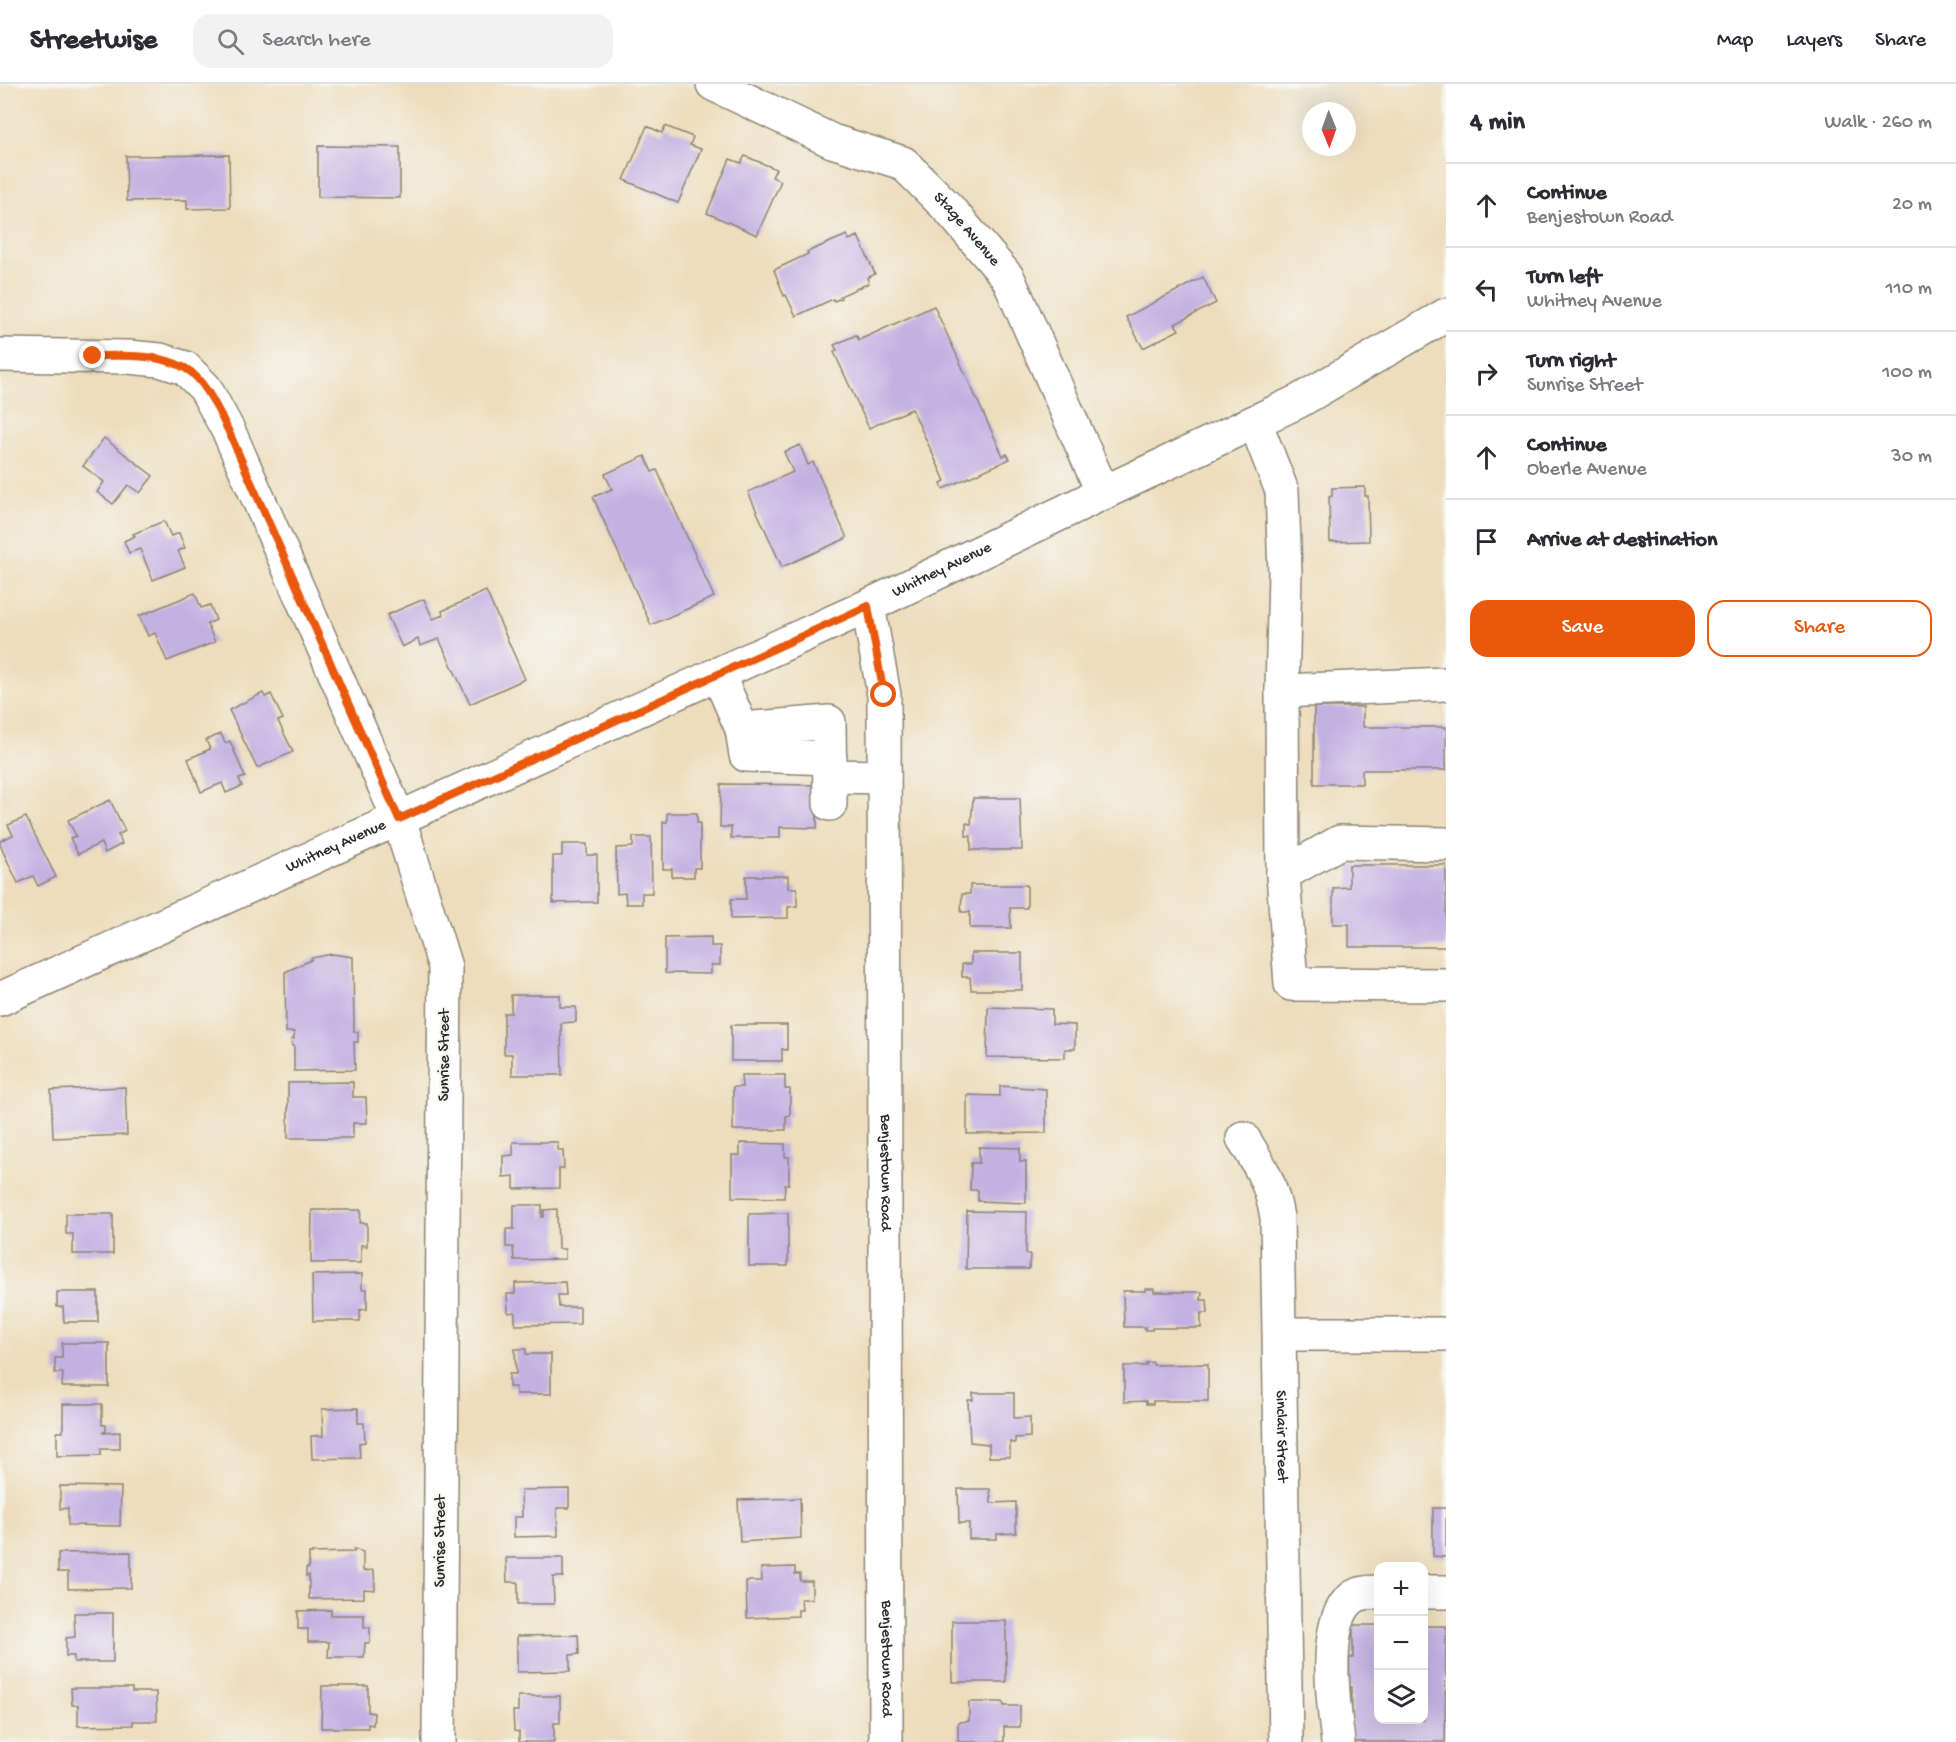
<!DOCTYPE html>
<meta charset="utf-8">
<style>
:root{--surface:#fff;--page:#f2f2f3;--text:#2b2b33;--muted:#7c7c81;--line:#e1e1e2;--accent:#ea580c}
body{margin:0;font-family:"Gochi Hand",sans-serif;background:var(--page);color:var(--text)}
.controls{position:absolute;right:18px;bottom:18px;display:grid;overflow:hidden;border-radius:12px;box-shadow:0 6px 24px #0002}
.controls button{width:54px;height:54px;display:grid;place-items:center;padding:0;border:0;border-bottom:2px solid var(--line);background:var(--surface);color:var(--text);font:30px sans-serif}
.compass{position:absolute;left:1302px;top:18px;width:54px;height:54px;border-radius:50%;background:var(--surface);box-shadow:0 6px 24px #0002;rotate:179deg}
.stop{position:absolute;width:18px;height:18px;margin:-14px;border:4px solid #ea580c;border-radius:50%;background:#fff}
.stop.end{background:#ea580c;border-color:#fff;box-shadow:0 2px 6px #0008}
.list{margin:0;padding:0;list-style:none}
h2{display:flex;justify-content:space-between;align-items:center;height:78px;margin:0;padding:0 24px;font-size:26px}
h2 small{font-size:20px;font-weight:400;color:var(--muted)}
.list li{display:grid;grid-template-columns:39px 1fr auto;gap:18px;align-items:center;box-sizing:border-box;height:84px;padding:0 24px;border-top:2px solid var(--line)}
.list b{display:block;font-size:22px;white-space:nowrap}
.list p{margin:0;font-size:20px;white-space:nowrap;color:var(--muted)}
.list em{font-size:20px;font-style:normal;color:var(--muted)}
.actions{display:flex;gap:12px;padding:18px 24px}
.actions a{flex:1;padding:14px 0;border:2px solid var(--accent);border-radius:18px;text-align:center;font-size:21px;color:var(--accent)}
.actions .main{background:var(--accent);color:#fff}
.icon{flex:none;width:33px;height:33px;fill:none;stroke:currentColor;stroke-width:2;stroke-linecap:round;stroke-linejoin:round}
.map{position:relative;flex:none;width:1446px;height:1658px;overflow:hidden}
header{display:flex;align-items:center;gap:36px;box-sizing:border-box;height:84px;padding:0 30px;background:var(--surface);border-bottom:2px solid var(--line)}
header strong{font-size:28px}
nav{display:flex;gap:33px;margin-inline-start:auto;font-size:21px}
.search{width:420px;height:54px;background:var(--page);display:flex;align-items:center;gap:15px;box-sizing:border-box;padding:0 21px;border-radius:18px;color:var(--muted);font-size:22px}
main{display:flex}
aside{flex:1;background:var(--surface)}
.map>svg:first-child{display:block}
.building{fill:#c4b1e2}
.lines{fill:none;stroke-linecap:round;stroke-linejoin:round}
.minor-casing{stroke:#8c8474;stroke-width:36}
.major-casing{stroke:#8c8474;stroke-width:36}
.minor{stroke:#fff;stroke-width:33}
.major{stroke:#fff;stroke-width:33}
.route{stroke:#ea580c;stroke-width:8}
.labels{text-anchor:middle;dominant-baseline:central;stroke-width:4.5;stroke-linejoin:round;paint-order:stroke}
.street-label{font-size:16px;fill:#2b2b2b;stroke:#f6f6f2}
</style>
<header>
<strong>Streetwise</strong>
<div class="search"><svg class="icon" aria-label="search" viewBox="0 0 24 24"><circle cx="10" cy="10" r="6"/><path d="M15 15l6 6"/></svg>Search here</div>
<nav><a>Map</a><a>Layers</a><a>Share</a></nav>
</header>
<main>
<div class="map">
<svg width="1446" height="1658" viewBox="0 0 1446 1658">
<rect width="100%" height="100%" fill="#f6f6f2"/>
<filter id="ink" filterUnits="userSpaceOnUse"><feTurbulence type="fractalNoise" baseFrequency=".0167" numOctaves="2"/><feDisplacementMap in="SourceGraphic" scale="12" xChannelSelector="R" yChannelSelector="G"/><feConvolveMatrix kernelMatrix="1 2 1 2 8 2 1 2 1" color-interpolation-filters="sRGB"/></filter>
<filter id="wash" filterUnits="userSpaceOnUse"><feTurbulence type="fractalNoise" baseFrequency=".008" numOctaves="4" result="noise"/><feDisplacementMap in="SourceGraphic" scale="24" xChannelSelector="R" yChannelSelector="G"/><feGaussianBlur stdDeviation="1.35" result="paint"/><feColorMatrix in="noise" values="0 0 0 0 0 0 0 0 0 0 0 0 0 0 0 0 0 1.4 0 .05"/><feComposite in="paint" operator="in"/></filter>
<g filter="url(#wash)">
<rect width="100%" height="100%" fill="#edddbc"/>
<g id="blocks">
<!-- building -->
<g class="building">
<polygon points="647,42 662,49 665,42 693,53 690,61 701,65 678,119 624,96"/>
<polygon points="318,62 400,63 400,114 318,113"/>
<polygon points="229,71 230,124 187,125 187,116 127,117 126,72"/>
<polygon points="745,72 776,85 772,93 781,97 757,151 707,129 730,75 741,79"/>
<polygon points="847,151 849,156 858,152 875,190 867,194 869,199 840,212 841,214 834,217 833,215 796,232 786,211 784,212 774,186 808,170 807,168"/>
<polygon points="1203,193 1216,219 1175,240 1179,246 1143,264 1126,233"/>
<polygon points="934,222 1003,372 1007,370 1010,375 943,405 941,399 945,397 912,325 869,344 834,268 837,266 834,261 856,251 859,256"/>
<polygon points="104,354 153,392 140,409 128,401 113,420 97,408 104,398 83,382"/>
<polygon points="800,361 808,381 813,378 847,454 782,483 748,408 793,388 784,368"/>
<polygon points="645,372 652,388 657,386 714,513 651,541 593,413 612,405 605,390"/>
<polygon points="1365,403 1365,412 1368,412 1369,457 1330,458 1329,413 1332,412 1332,404"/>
<polygon points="164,437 171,452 179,449 185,464 178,467 185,483 153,496 140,465 129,469 124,457 135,452 133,450"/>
<polygon points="486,507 525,595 470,620 439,555 420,562 418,555 402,563 387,531 424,515 433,535 443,531 442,527"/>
<polygon points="195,509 201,524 210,521 216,536 207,540 215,558 167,577 155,549 148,552 139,532"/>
<polygon points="263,609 265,613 271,610 283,635 278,637 293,668 257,684 229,626"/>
<polygon points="1314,623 1363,623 1363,643 1446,643 1446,686 1362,686 1362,700 1314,700"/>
<polygon points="221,650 225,659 230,657 245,693 239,695 242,702 226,709 222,699 201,708 188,675 210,665 206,656"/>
<polygon points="721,700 817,701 817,744 780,743 780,754 731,754 731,743 720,743"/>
<polygon points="973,714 1020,714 1022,766 971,766 971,752 966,752 966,739 971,740"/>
<polygon points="110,716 125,747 118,751 122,760 105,769 101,759 78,770 70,754 76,752 68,736"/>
<polygon points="667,729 697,729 697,739 700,739 700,784 694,784 694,793 672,793 672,785 663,785 663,738 667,738"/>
<polygon points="26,733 56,793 38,802 33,792 18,799 0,761 0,757 13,751 8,741"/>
<polygon points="633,753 651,753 652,809 642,809 642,820 626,820 625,809 617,810 616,764 633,763"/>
<polygon points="562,760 587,760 587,771 597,771 597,818 553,819 553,772 562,772"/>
<polygon points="1349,781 1446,781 1446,863 1349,863 1349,840 1333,840 1333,804 1349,803"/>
<polygon points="746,792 788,792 788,804 797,804 797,822 788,823 788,834 731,835 731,815 746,815"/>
<polygon points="970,801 1027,801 1027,824 1010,824 1011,844 970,844 970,828 961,828 962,810 970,810"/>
<polygon points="711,853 711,862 720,862 720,881 711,881 711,890 665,889 665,854"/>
<polygon points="971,869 1022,869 1022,906 971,906 970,893 962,893 962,880 971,880"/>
<polygon points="332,870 353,873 354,948 358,948 358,958 354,958 355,986 294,987 294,962 292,962 291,955 294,955 294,948 286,948 285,888 311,876 311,874"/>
<polygon points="511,911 560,911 560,923 576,923 576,938 561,939 562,991 512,991 512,970 504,970 504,929 511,929"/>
<polygon points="988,923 1052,925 1052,940 1075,941 1075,965 1065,965 1065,974 987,973"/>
<polygon points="731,941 787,941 787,966 782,965 782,977 731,977"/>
<polygon points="741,991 785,991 785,1005 790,1005 790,1032 786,1032 786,1046 733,1046 733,1003 742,1003"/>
<polygon points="353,998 353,1013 366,1013 367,1039 353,1039 353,1054 288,1054 288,999"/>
<polygon points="1000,1002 1046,1005 1046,1049 967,1050 967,1011 1000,1012"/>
<polygon points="125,1003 127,1051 53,1054 51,1006"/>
<polygon points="513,1058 558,1058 558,1066 563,1066 564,1085 559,1085 559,1104 514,1105 514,1092 503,1093 503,1072 513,1071"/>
<polygon points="740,1059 785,1060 785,1073 789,1073 789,1100 785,1101 784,1114 732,1113 732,1071 740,1071"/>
<polygon points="979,1063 1020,1064 1020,1078 1026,1077 1026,1119 978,1117 978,1106 970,1106 971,1079 979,1079"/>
<polygon points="514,1121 542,1121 542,1133 544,1133 544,1126 557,1125 558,1165 565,1165 565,1175 514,1176 513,1163 506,1163 506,1145 514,1145"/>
<polygon points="312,1126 361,1126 360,1139 367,1139 367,1162 361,1161 361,1179 311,1179"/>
<polygon points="967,1127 1027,1128 1026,1170 1030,1170 1029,1185 966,1185"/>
<polygon points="788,1129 788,1182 749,1182 749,1130"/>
<polygon points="66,1130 113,1130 113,1170 73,1170 73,1150 66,1150"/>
<polygon points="362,1190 362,1205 367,1205 367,1225 360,1226 360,1237 313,1237 312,1191"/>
<polygon points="565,1198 566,1211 558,1211 559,1223 580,1223 580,1240 515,1241 515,1228 508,1229 507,1210 515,1210 515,1199"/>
<polygon points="1145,1205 1154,1205 1154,1208 1202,1208 1201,1216 1207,1216 1208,1229 1201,1229 1201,1244 1152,1244 1152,1246 1145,1246 1145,1243 1124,1243 1123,1207 1145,1207"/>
<polygon points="57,1208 98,1208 98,1238 64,1238 63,1223 57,1223"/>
<polygon points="62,1259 109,1259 109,1303 62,1303 63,1289 55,1289 55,1274 62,1274"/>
<polygon points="515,1265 526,1265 526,1270 551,1270 551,1310 516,1310 516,1303 509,1303 509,1290 516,1290"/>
<polygon points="1153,1278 1153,1281 1208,1280 1208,1317 1153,1317 1153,1320 1146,1320 1146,1317 1124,1318 1124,1282 1146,1282 1146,1279"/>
<polygon points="973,1309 1014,1309 1014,1334 1030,1333 1030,1353 1015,1354 1015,1359 1010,1358 1010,1373 989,1373 989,1360 970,1358 968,1316 973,1316"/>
<polygon points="63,1320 102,1320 102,1341 106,1341 106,1347 102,1349 120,1348 120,1365 101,1365 101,1371 57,1372 57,1348 63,1348"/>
<polygon points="358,1324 358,1339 364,1339 365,1358 359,1359 360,1374 312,1375 311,1352 323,1352 322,1325"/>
<polygon points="60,1402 121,1403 120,1442 68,1441 68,1424 60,1425"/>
<polygon points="569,1405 569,1424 557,1424 558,1452 514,1453 514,1433 522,1433 521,1406"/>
<polygon points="958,1405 990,1405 991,1419 1016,1418 1016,1449 997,1450 997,1455 969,1455 969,1439 959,1439"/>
<polygon points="800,1414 801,1454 740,1458 738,1416"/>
<polygon points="1433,1424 1446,1424 1446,1473 1433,1472"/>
<polygon points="354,1465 363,1468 363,1487 374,1486 375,1506 364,1505 364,1514 309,1515 309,1491 306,1492 306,1484 309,1484 309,1469 354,1468"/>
<polygon points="131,1468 131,1504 68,1505 68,1488 58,1488 58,1469"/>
<polygon points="506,1474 563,1474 563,1493 553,1493 554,1520 518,1520 518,1498 507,1498"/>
<polygon points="795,1483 795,1490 800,1490 800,1497 812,1497 812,1515 801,1515 802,1526 798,1526 798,1532 747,1534 746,1497 762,1497 761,1484"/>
<polygon points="331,1526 331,1531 364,1531 364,1543 370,1543 370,1559 365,1559 364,1573 328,1573 329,1558 308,1558 308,1545 298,1545 298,1527"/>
<polygon points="74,1529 113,1529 113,1578 74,1578 74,1572 66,1572 66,1554 75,1553"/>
<rect x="952" y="1537" width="54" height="61"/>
<polygon points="1353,1541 1378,1541 1378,1636 1424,1636 1424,1542 1446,1542 1445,1658 1351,1658 1352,1603 1336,1603 1336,1574 1353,1574"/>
<polygon points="578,1551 579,1570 570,1571 570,1587 517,1588 517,1552"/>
<polygon points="322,1602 368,1602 368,1628 374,1629 373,1641 368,1640 368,1644 321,1644"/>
<polygon points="71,1604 132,1604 132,1608 156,1608 157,1637 133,1637 133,1641 78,1642 78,1621 72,1621"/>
<polygon points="518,1612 560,1612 560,1639 554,1639 554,1658 519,1658 519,1648 514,1647 513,1627 518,1627"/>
<polygon points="969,1618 1003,1618 1004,1622 1020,1622 1020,1643 1004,1643 1004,1658 958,1658 958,1638 969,1637"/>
</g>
</g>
</g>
<g filter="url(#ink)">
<use href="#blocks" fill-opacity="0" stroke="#8c8474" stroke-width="1.5"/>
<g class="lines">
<!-- minor casing -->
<g class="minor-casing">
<g id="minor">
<path id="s1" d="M713,0L832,57L903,79L949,125L1008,194L1103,409"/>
<polyline points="0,271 128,273 160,276 185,284 205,304 229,348 399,735 445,883 439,1658"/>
<polyline points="1255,338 1282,407 1285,489 1282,607 1283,790 1291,900 1446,901"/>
<path id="s2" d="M868,522L884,611L886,1658"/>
<polyline points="718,590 742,645 746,671 830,674"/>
<polyline points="1282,607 1446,600"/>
<polyline points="742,645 829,638 830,720"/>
<polyline points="831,692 884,693"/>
<polyline points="1283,790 1340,758 1446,760"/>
<path id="s3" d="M1243,1054C1261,1083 1271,1099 1277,1133L1286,1658"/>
<polyline points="1280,1250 1446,1250"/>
<polyline points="1424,1508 1446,1508"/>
<path d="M1338,1658C1334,1623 1321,1537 1352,1514C1358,1509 1370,1508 1378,1508"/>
</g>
</g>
<!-- major casing -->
<g class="major-casing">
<g id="major">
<path id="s4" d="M0,915L868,522L1103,409L1299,317L1446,231"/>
</g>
</g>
<!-- minor -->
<use href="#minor" class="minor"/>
<!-- major -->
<use href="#major" class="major"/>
</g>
</g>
<g class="lines" filter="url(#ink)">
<!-- route -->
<path class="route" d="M93,272C121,272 159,269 185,284C205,295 219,328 229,348L399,735L868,522L884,611"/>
</g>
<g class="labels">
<!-- street labels -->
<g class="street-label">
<text stroke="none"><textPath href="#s1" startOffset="298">Stage Avenue</textPath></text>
<text stroke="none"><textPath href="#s4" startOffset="1035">Whitney Avenue</textPath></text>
<text stroke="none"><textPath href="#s4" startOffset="369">Whitney Avenue</textPath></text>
<text transform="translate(445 971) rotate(-90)">Sunrise Street</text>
<text stroke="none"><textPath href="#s2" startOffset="568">Benjestown Road</textPath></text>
<text stroke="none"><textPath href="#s3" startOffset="306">Sinclair Street</textPath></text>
<text transform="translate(441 1457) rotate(-90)">Sunrise Street</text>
<text stroke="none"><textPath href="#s2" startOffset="1054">Benjestown Road</textPath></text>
</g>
</g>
</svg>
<div class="controls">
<button>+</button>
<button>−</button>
<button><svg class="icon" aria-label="layers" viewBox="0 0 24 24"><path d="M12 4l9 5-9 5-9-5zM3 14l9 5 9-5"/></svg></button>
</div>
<svg class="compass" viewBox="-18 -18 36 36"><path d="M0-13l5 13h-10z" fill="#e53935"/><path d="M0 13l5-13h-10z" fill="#7c7c81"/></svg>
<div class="stop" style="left:884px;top:611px"></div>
<div class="stop end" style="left:93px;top:272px"></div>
</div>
<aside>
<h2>4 min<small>Walk · 260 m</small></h2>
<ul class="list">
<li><svg class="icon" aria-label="ahead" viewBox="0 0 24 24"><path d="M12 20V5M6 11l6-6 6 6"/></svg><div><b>Continue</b><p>Benjestown Road</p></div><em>20 m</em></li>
<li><svg class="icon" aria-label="left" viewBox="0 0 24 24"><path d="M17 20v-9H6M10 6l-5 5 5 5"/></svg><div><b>Turn left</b><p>Whitney Avenue</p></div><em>110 m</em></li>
<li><svg class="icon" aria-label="right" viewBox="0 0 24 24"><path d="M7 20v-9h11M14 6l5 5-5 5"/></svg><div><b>Turn right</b><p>Sunrise Street</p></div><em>100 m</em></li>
<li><svg class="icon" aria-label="ahead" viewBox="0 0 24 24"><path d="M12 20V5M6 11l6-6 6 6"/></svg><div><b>Continue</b><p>Oberle Avenue</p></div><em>30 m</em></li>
<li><svg class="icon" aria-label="arrive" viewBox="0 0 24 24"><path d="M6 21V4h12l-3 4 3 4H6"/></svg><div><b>Arrive at destination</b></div></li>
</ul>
<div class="actions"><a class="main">Save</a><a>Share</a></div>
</aside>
</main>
